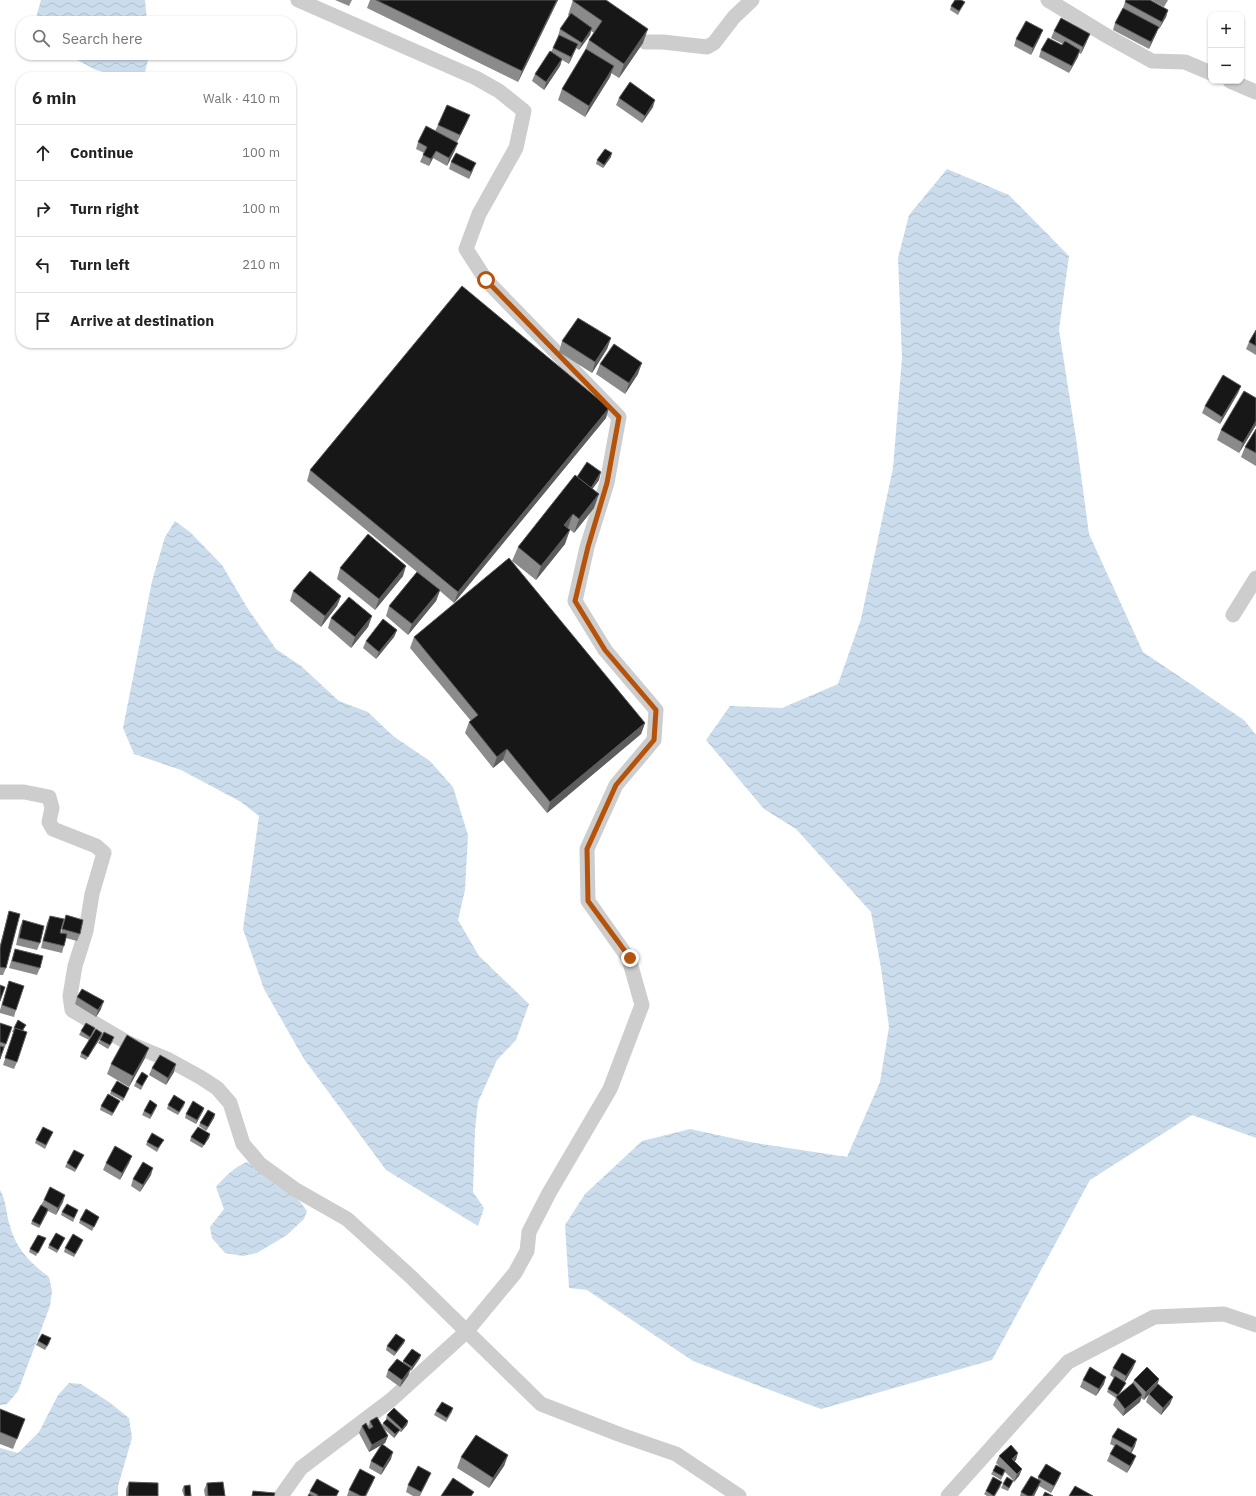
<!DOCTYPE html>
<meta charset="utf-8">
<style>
:root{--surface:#fff;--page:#f2f2f2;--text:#222;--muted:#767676;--line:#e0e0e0}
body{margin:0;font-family:"IBM Plex Sans",sans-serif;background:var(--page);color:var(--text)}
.controls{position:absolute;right:12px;top:12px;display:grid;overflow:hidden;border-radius:8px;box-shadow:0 1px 3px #0004}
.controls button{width:36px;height:36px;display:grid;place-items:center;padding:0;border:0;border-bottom:1px solid var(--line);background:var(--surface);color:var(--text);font:20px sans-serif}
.stop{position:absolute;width:12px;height:12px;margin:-9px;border:3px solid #b45309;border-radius:50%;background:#fff}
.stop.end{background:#b45309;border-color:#fff;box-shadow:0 1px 4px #0008}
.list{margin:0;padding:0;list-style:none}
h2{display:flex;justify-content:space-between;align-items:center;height:52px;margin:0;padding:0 16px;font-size:17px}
h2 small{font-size:13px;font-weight:400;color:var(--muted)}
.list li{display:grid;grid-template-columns:26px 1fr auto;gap:12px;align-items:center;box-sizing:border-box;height:56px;padding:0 16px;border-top:1px solid var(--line)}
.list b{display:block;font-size:15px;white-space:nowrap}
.list em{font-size:13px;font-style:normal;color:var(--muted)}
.icon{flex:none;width:22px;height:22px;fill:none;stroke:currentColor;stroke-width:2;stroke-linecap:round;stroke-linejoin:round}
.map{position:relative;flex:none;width:1256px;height:1496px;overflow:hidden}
.search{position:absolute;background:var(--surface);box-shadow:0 1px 3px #0004;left:16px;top:16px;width:280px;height:44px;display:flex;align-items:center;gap:10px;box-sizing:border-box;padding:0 14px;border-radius:16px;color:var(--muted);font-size:15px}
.panel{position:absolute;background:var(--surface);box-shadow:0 1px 3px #0004;left:16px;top:72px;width:280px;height:276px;border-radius:16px}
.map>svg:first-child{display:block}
.water{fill:url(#water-waves)}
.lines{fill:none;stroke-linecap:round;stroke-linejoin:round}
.minor{stroke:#cdcdcd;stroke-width:15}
.wall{fill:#8b8b8b}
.shaded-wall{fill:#5d5d5d}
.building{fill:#171717;stroke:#5d5d5d}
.route{stroke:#b45309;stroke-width:5}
</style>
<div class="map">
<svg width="1256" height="1496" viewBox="0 0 1256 1496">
<defs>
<pattern id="water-waves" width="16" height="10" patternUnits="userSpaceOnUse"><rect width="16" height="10" fill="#cbddec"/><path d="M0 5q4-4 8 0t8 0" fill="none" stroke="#afbecb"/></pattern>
</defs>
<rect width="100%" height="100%" fill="#fff"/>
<!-- water -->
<g class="water">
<polygon points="41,0 145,0 147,21 35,21"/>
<polygon points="68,55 149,55 144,77 121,77 96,70"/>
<polygon points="947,169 1009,195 1069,256 1059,330 1076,438 1089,534 1143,652 1244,720 1256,735 1256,1138 1192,1115 1090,1180 992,1360 821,1409 693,1361 587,1290 569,1288 565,1225 585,1194 642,1141 690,1129 755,1143 847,1157 880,1082 889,1027 881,968 871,912 796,829 764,809 706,740 730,706 782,708 838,684 861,619 893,468 902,358 898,258 909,215"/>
<polygon points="175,521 190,532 222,565 248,609 276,649 301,666 339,701 368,712 393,736 430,761 453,787 468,835 465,890 458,920 479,956 529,1004 516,1040 497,1060 478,1102 475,1130 473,1192 484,1208 478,1226 386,1170 304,1059 264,989 243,929 259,816 241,802 181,770 134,754 123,728 152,581 165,537"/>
<path d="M247,1162C264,1172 297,1194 307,1211L304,1219L287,1235L257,1253L243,1256L225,1253L212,1238L210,1227L224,1209L216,1187C224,1177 236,1166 247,1162Z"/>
<path d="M0,1190C6,1200 6,1212 9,1223C16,1249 29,1262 49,1277L52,1291L50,1306L18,1391L7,1404L0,1405Z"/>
<polygon points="69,1383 81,1384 109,1402 129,1418 132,1438 118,1486 118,1496 0,1496 0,1448 18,1453 39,1432 58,1395"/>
</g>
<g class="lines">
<!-- minor -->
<g class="minor">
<polyline points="1048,0 1107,36 1152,61 1185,62 1211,73"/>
<polyline points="645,42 663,42 707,47 714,43 734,17 752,0"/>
<polyline points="1230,81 1256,92"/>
<polyline points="1233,615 1256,578"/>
<polyline points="0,792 24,792 49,797 52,808 49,822 53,829 96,846 104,853 92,894 86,931 75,966 70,996 72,1010 128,1043 169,1060 200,1077 217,1088 230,1103 243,1144 260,1164 296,1190 347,1219 410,1276 541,1404 621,1435 676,1454 739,1496"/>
<polyline points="281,1496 301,1468 391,1400 466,1332 515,1273 527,1251 529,1232 549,1193 610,1089 642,1005 629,959 588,901 587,849 616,785 654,740 656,710 605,650 575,601 587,547 607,483 619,417 486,280 466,249 479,214 516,148 524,111 499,91 476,78 298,0"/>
<polyline points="948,1496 1068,1362 1154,1317 1224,1314 1256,1325"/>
</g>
</g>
<!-- wall -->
<g class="wall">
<polygon points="335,0 352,0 349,6"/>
<polygon points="370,0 558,0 518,82 367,8"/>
<polygon points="573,0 643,43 619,78 611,73 610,77 585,117 558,100 562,89 584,53 589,40 594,33 591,31 590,35 579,50 576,48 569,64 562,60 560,66 544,90 532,81 535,74 551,52 559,36 558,36 560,29 569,16 568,15"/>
<polygon points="1151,0 1168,0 1164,7"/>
<polygon points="965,2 958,15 950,10 951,6"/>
<polygon points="1125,2 1168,10 1166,17 1159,29 1158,29 1156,34 1149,49 1113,30 1115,23 1123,8"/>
<polygon points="1054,31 1087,41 1081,54 1079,53 1069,73 1039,57 1041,50 1062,45 1063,44 1051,38"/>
<polygon points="1040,37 1031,55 1014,46 1016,39"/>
<polygon points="619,98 653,107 642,123 616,105"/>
<polygon points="467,122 457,142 448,138 455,150 447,166 433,158 429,166 420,162 424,153 416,149 418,142 435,131 438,125"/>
<polygon points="611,157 603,168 596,164 597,160"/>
<polygon points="451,162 473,170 469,179 449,169"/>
<polygon points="1256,330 1256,355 1246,349 1249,342"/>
<polygon points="611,338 607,349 592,373 559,352 562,341"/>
<polygon points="600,364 638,374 625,394 596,374"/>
<polygon points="1241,386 1238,393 1220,424 1202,413 1205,406"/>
<polygon points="1256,398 1256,425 1239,453 1217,440 1221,430"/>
<polygon points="606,418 454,603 440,591 436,601 408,635 386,616 389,606 417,572 307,481 310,470"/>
<polygon points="1256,429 1256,466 1241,457 1245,447"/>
<polygon points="577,477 599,480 592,489 594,508 574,533 568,528 565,544 536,580 512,561 518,547"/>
<polygon points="340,568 403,576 375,610 337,579"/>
<polygon points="293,591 341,596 337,606 321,627 290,601"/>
<polygon points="372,616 368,627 351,648 328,628 331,618"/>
<polygon points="397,630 394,637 376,659 363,648 366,641"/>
<polygon points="414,637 645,723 641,734 547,813 503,760 493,768 465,733 469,722 471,721 410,648"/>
<polygon points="9,911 6,968 3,975 0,975 0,945 7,919"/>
<polygon points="66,915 80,934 77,941 66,938 62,953 41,948 47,923 50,916 61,933"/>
<polygon points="23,920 40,943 37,950 16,945 20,927"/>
<polygon points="15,949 40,968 37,975 9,968"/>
<polygon points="7,988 16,1010 14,1017 0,1013 0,1010"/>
<polygon points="77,997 101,1009 96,1017 75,1004"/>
<polygon points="0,1023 6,1044 0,1059"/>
<polygon points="14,1028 24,1028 23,1031 17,1062 14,1069 3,1065 14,1032 12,1032"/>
<polygon points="95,1028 89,1040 79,1035 81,1031"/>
<polygon points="101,1037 86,1060 80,1057 81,1053"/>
<polygon points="100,1040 113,1041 108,1049 98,1043"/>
<polygon points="145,1058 129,1087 107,1074 111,1064"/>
<polygon points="152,1068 174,1072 166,1085 149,1075"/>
<polygon points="148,1076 141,1090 134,1086 136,1082"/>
<polygon points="129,1088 123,1101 110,1094 111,1091"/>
<polygon points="185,1102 184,1106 178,1115 167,1109 168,1105"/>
<polygon points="118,1105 112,1116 100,1110 101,1106"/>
<polygon points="157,1105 156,1108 150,1119 142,1115 144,1111"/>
<polygon points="204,1108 203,1111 196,1124 185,1118 186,1114"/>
<polygon points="215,1114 214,1118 206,1131 199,1126 200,1123"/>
<polygon points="53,1132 45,1149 35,1143 36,1140"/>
<polygon points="210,1134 209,1138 202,1148 190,1141 191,1137"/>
<polygon points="147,1142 162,1143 157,1152 146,1145"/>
<polygon points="84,1155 75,1172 65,1167 67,1163"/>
<polygon points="132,1156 129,1163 120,1180 103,1170 106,1163"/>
<polygon points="151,1175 140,1192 131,1186 133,1179"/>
<polygon points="44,1200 63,1202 56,1215 48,1211 39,1228 31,1224 32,1221 41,1205"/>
<polygon points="78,1210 73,1222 61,1215 62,1212"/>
<polygon points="99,1217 92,1231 79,1223 80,1220"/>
<polygon points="44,1242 36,1256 29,1252 30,1249"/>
<polygon points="63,1242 57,1253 48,1248 49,1245"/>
<polygon points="82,1243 74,1257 64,1252 65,1248"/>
<polygon points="405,1340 404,1343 394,1356 386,1350 387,1346"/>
<polygon points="38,1341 50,1342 45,1350 36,1345"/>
<polygon points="420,1358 411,1371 410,1370 408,1376 400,1387 386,1377 388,1370 403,1363 403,1361"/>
<polygon points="1113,1368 1133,1368 1125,1382 1126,1383 1124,1386 1119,1395 1132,1384 1134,1380 1159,1379 1157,1385 1170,1404 1161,1415 1146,1402 1149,1394 1150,1392 1144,1400 1141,1398 1140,1402 1123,1416 1113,1405 1116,1398 1107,1392 1108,1389 1114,1378 1110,1375"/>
<polygon points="1083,1380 1104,1384 1096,1396 1080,1387"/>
<polygon points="453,1408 452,1412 446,1422 434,1415 436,1411"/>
<polygon points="0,1409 25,1419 13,1449 0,1444"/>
<polygon points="387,1415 408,1421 407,1425 401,1432 399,1431 398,1433 394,1438 384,1429 388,1436 385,1443 382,1445 391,1459 381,1475 369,1468 371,1461 381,1445 369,1452 359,1433 362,1426 368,1427 370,1421 382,1426 383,1423 387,1420 386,1419"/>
<polygon points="1112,1437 1135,1446 1131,1453 1133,1463 1127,1473 1107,1461 1110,1454 1114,1446 1110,1444"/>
<polygon points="508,1455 504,1466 489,1488 457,1468 461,1457"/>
<polygon points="999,1456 1016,1460 1014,1461 1022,1469 1019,1476 1014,1482 1013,1481 1008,1491 1001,1488 1003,1484 1013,1480 1005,1472 1001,1480 991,1474 993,1471 1000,1467 996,1463"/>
<polygon points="1061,1473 1058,1480 1051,1493 1039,1486 1034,1496 1020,1496 1021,1492 1038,1479 1038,1477"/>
<polygon points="375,1477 372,1484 366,1496 347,1496 349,1490"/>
<polygon points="428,1480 420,1496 413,1496 406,1492 408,1485"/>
<polygon points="129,1482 158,1496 126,1496 126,1489"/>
<polygon points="207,1483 225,1496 205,1496 204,1490"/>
<polygon points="184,1486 191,1496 184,1496 182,1490"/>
<polygon points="1001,1486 995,1496 987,1496 984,1494 986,1491"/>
<polygon points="310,1491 339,1491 337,1496 308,1496"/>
</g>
<!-- shaded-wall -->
<g class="shaded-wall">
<polygon points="557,0 558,0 518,82 522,71"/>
<polygon points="1168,10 1166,17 1159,29 1162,22"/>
<polygon points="1159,27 1156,34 1149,49 1151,42"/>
<polygon points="592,28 590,35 579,50 582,43"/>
<polygon points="648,29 643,43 619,78 624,64"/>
<polygon points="1043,30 1040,37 1031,55 1033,48"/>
<polygon points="1090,34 1087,41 1081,54 1083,47"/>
<polygon points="578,44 575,51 569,64 571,57"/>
<polygon points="1080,50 1078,57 1069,73 1072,66"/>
<polygon points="562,59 560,66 544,90 546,82"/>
<polygon points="614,66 610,77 585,117 589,106"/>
<polygon points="655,100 653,107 642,123 645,116"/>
<polygon points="470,115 467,122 457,142 460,135"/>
<polygon points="458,143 455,150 447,166 449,158"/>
<polygon points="436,151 433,158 429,166 431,159"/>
<polygon points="612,153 611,157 603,168 604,165"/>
<polygon points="476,163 473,170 469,179 471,172"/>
<polygon points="611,338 607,349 592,373 595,362"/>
<polygon points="642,363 638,374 625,394 629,383"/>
<polygon points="1241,386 1238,393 1220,424 1222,417"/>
<polygon points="609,408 606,418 454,603 458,592"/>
<polygon points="1256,421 1256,425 1239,453 1243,443"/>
<polygon points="601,472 599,480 588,495 591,488"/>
<polygon points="599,494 594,508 574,533 579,519"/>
<polygon points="573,514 568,528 564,525"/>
<polygon points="570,530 565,544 536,580 541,566"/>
<polygon points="406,566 403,576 375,610 379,599"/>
<polygon points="440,590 436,601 408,635 412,624"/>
<polygon points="341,596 337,606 321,627 325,616"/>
<polygon points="372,616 368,627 351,648 355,637"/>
<polygon points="397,630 394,637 376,659 379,652"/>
<polygon points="645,723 641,734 547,813 550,802"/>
<polygon points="507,749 503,760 493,768 497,757"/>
<polygon points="104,1001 101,1009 96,1017 98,1010"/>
<polygon points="102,1033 101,1037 86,1060 88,1057"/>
<polygon points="149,1048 145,1058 129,1087 133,1076"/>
<polygon points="176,1064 174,1072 166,1085 168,1078"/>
<polygon points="157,1105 156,1108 150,1119 151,1115"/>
<polygon points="204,1108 203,1111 196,1124 197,1120"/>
<polygon points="215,1114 214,1118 206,1131 208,1127"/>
<polygon points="210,1134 209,1138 202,1148 204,1145"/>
<polygon points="132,1156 129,1163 120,1180 122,1173"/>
<polygon points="153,1168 151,1175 140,1192 143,1185"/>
<polygon points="65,1195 63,1202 56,1215 58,1208"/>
<polygon points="48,1209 47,1213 39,1228 40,1225"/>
<polygon points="405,1340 404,1343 394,1356 396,1352"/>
<polygon points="421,1355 420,1358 411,1371 412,1367"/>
<polygon points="1136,1361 1133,1368 1124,1383 1126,1376"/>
<polygon points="411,1368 408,1376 400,1387 402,1380"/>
<polygon points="1106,1377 1104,1384 1096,1396 1099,1389"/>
<polygon points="1159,1379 1157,1386 1144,1400 1146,1392"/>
<polygon points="1142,1395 1140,1402 1123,1416 1125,1409"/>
<polygon points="1173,1397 1170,1404 1161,1415 1163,1408"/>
<polygon points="408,1421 407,1425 401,1432 402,1429"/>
<polygon points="400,1430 398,1433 394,1438 395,1434"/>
<polygon points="388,1436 385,1443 369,1452 372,1445"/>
<polygon points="1137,1439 1135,1446 1130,1456 1132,1448"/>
<polygon points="393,1452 391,1459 381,1475 383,1468"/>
<polygon points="1018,1453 1016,1460 1009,1466 1012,1459"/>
<polygon points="508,1455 504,1466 489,1488 493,1478"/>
<polygon points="1136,1456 1133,1463 1127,1473 1130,1466"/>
<polygon points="1022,1469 1019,1476 1014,1482 1017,1474"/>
<polygon points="1061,1473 1058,1480 1051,1493 1054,1486"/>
<polygon points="375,1477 372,1484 366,1496 365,1496"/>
<polygon points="1041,1481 1038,1488 1034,1496 1032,1496"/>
</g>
<!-- building -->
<g class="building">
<polygon points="376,0 557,0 522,71"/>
<polygon points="573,0 606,0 648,29 624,64 589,40 602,21 573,1"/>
<polygon points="955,0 961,0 965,2 959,11 951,6"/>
<polygon points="1126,0 1150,0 1168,10 1162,22 1125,2"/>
<polygon points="1123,8 1159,27 1151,42 1115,23"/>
<polygon points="571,13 592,28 582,43 560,29"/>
<polygon points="1061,18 1090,34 1083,47 1054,31"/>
<polygon points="1026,21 1043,30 1033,48 1016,39"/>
<polygon points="559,35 578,44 571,57 553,48"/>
<polygon points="1048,38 1062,45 1065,41 1080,50 1072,66 1041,50"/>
<polygon points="586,49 614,66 589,106 562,89"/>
<polygon points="550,51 562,59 546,82 535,74"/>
<polygon points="630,82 655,100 645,116 619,98"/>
<polygon points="447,105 470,115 460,135 438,125"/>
<polygon points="426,126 458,143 449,158 436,151 431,159 423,155 427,147 418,142"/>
<polygon points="605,149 612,153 604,165 597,160"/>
<polygon points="456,153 476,163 471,172 451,162"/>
<polygon points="462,286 609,408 458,592 310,470"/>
<polygon points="578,318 611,338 595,362 562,341"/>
<polygon points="1256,330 1256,346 1249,342"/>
<polygon points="614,344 642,363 629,383 600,364"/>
<polygon points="1223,375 1241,386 1222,417 1205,406"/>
<polygon points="1244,391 1256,398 1256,421 1243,443 1221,430"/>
<polygon points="1256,429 1256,453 1245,447"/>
<polygon points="587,462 601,472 591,488 577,477"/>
<polygon points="575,475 599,494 579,519 573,514 564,525 570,530 541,566 518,547"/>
<polygon points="368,534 406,566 379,599 340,568"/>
<polygon points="509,558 645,723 550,802 507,749 497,757 469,722 478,715 414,637"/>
<polygon points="310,571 341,596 325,616 293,591"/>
<polygon points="417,572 440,590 412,624 389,606"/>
<polygon points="349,597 372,616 355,637 331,618"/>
<polygon points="383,619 397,630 379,652 366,641"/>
<polygon points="9,911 20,914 6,968 0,967 0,948"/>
<polygon points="66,915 83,920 80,934 62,929"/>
<polygon points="50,916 64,919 60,933 67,934 64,946 43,941"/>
<polygon points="23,920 44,926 40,943 19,938"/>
<polygon points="15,949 43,956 40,968 12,961"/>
<polygon points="9,981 24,986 16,1010 2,1005"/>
<polygon points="0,985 5,987 0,1001"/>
<polygon points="82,989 104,1001 98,1010 77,997"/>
<polygon points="18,1020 26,1025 22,1031 14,1028"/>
<polygon points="0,1023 12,1027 6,1044 0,1042"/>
<polygon points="86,1023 95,1028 90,1037 81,1031"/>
<polygon points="15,1028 27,1032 17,1062 5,1058"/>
<polygon points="96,1029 102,1033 88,1057 81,1053"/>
<polygon points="104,1032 114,1037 110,1045 100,1040"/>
<polygon points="127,1035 149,1048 133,1076 111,1064"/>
<polygon points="0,1046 4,1047 0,1059"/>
<polygon points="160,1055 176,1064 168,1078 152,1068"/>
<polygon points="142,1072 148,1076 142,1086 136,1082"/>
<polygon points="117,1081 129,1088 124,1098 111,1091"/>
<polygon points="108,1094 120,1101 113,1113 101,1106"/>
<polygon points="174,1095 185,1102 179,1112 168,1105"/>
<polygon points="150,1100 157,1105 151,1115 144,1111"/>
<polygon points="193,1101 204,1108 197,1120 186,1114"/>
<polygon points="208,1110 215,1114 208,1127 200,1123"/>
<polygon points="43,1127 53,1132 46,1145 36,1140"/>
<polygon points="198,1127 210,1134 204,1145 191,1137"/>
<polygon points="152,1133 164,1140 158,1148 147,1142"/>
<polygon points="115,1146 132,1156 122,1173 106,1163"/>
<polygon points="74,1150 84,1155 76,1169 67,1163"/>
<polygon points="143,1162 153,1168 143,1185 133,1179"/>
<polygon points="50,1187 65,1195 58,1208 44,1200"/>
<polygon points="67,1204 78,1210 74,1218 62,1212"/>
<polygon points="41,1205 48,1209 40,1225 32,1221"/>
<polygon points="86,1209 99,1217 94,1227 80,1220"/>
<polygon points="56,1233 65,1238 58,1250 49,1245"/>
<polygon points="73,1234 83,1240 75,1254 65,1248"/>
<polygon points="38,1235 46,1238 38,1253 30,1249"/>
<polygon points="42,1334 51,1338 47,1346 38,1341"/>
<polygon points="396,1334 405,1340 396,1352 387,1346"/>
<polygon points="412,1349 421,1355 412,1367 403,1361"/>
<polygon points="1122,1353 1136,1361 1126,1376 1113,1368"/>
<polygon points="397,1359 411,1368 402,1380 388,1370"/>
<polygon points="1090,1367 1106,1377 1099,1389 1083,1380"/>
<polygon points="1147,1367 1159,1379 1146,1392 1134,1380"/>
<polygon points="1115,1376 1126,1383 1118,1395 1108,1389"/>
<polygon points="1133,1383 1142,1395 1125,1409 1116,1397"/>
<polygon points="1158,1384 1173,1397 1163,1408 1149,1394"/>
<polygon points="442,1402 453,1408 447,1418 436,1411"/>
<polygon points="394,1408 408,1421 402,1429 387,1415"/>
<polygon points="0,1409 25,1419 17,1439 0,1432"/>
<polygon points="377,1417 388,1436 372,1445 362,1426 366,1423 369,1429 373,1427 370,1421"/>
<polygon points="387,1419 400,1430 395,1434 383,1423"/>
<polygon points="1118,1428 1137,1439 1132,1448 1112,1437"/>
<polygon points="476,1435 508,1455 493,1478 461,1457"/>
<polygon points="382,1444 393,1452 383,1468 371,1461"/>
<polygon points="1116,1444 1136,1456 1130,1466 1110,1454"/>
<polygon points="1011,1445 1018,1453 1012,1459 1022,1469 1017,1474 999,1456"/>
<polygon points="1046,1464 1061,1473 1054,1486 1038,1477"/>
<polygon points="996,1465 1005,1470 1002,1476 993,1471"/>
<polygon points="418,1466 431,1473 421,1492 408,1485"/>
<polygon points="360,1469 375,1477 365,1496 361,1496 349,1490"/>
<polygon points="1031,1476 1041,1481 1032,1496 1028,1496 1021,1492"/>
<polygon points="993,1477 1002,1482 994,1496 986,1491"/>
<polygon points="1007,1477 1013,1481 1009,1488 1003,1484"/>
<polygon points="453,1478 474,1492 471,1496 441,1496"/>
<polygon points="317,1479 339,1491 336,1496 317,1496 318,1495 310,1491"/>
<polygon points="129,1482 158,1483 158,1496 128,1496"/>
<polygon points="223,1482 225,1496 208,1496 207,1483"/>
<polygon points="190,1485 191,1496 185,1496 184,1486"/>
<polygon points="1075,1486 1093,1496 1069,1496"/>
<polygon points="253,1491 275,1493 274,1496 252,1496"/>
<polygon points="1045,1492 1053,1496 1043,1496"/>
<polygon points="309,1494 313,1496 308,1496"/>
</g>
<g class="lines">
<!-- route -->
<polyline class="route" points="486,280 619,417 607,483 588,547 575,601 605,650 656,710 654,740 616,785 587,849 588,901 630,958"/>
</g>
</svg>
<div class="controls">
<button>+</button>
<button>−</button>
</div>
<div class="stop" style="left:486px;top:280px"></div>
<div class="stop end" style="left:630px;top:958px"></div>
<div class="search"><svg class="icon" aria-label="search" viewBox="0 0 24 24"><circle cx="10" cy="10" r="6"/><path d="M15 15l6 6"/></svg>Search here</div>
<section class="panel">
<h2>6 min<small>Walk · 410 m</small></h2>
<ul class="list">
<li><svg class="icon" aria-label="ahead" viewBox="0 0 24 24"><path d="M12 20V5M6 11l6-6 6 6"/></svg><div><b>Continue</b></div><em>100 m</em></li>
<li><svg class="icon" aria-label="right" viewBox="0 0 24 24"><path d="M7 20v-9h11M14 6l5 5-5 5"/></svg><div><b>Turn right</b></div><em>100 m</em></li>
<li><svg class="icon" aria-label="left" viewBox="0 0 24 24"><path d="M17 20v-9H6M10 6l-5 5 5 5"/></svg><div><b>Turn left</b></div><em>210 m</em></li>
<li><svg class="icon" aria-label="arrive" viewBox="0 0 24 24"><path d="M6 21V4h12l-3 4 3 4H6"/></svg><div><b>Arrive at destination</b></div></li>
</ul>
</section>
</div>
